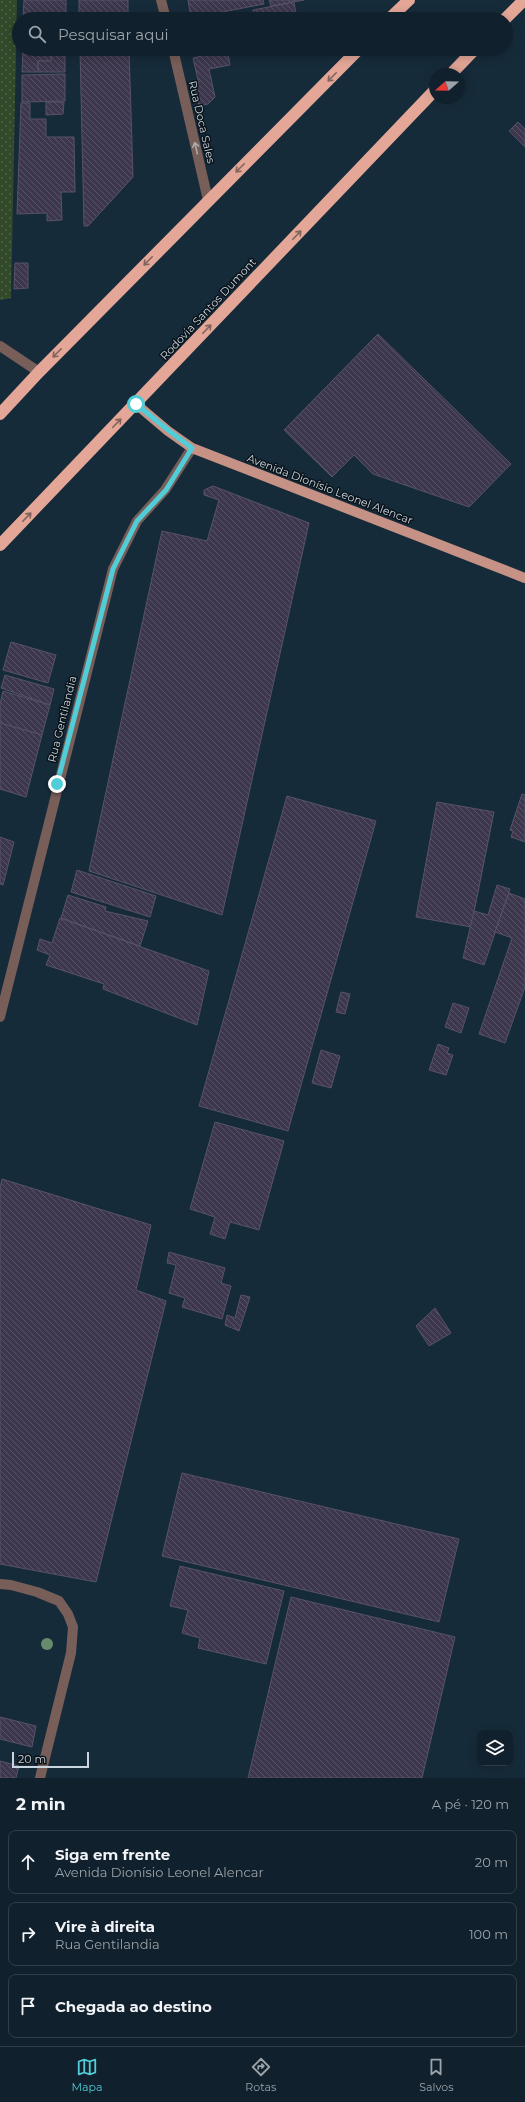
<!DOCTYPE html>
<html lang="pt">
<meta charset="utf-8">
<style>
:root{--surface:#10202c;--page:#192834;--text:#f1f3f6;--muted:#9ca3a9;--line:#303e48;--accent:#52ccd6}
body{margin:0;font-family:Montserrat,sans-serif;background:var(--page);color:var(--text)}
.controls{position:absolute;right:12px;bottom:12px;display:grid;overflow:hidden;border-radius:8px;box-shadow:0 2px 10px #0003}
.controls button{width:36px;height:36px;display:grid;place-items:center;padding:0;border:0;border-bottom:1px solid var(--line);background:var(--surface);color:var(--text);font:20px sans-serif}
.compass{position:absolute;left:429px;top:68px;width:36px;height:36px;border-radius:50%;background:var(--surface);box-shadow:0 2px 10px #0003;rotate:250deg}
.scale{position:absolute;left:12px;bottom:10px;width:77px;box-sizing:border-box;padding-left:4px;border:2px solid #c9d5df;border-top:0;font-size:11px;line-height:14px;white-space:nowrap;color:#c9d5df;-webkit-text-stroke:3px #0a1319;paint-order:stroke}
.stop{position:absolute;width:12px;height:12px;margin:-9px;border:3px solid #52ccd6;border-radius:50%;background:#fff}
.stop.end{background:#52ccd6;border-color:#fff;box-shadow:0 1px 4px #0008}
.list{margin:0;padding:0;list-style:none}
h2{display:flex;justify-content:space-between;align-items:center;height:52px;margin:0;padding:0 16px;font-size:17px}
h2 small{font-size:13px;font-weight:400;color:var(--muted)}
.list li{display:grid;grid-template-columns:26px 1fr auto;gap:12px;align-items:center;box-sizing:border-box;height:64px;margin:0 8px 8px;padding:0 8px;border:1px solid var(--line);border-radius:8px}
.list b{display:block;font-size:15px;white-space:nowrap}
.list p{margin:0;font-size:13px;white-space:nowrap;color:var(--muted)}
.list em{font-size:13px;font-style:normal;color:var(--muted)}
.icon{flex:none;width:22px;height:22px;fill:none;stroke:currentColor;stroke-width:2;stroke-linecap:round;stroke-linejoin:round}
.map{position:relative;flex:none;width:525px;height:1778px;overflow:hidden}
.search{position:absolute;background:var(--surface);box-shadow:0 2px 10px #0003;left:12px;right:12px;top:12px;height:44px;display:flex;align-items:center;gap:10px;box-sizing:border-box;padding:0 14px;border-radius:22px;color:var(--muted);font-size:15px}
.sheet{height:268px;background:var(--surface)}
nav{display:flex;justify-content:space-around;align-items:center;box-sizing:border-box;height:56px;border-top:1px solid var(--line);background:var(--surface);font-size:11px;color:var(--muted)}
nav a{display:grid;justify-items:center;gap:2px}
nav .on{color:var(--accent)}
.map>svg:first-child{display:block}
.grass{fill:url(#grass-dots)}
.building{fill:url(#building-back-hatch);stroke:#585269}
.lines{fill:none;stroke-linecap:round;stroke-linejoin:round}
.minor{stroke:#775e58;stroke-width:10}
.major{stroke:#c59285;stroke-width:10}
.highway{stroke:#e4a797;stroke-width:12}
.tree{fill:#678c6d}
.oneway{stroke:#82645e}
.oneway2{stroke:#acabb0}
.route{stroke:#52ccd6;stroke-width:5}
.labels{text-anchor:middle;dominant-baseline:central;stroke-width:3;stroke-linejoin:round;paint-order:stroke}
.street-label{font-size:11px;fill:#c9d5df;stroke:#0a1319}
</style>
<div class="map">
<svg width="525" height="1778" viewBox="0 0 525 1778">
<defs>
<pattern id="grass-dots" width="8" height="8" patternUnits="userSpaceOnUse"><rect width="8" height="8" fill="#334a2a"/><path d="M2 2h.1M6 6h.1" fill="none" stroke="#4f6348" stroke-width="1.8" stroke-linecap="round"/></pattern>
<pattern id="building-back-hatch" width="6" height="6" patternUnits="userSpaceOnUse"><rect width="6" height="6" fill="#3d374e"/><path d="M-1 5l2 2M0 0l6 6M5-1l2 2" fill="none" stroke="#585367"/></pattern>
</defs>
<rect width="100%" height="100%" fill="#162b3a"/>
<!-- grass -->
<polygon class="grass" points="0,0 17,0 11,298 0,300"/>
<!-- building -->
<g class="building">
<polygon points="24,0 66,0 66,19 23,19"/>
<rect x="79" y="0" width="49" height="19"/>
<polygon points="188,0 263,0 264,4 191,18"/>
<polygon points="269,0 304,0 271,6"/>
<polygon points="294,2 296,14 290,19 254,19 253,10"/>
<polygon points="23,49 52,49 51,61 38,61 38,72 22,72"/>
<polygon points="52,49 65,49 65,72 38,72 38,61 51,61"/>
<polygon points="80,49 129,49 133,177 88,226 84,226"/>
<polygon points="201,49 245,50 228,54 230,65 209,69 215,97 208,104 199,106 194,85 199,84 193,58 202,56"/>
<polygon points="65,74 65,101 22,102 22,75"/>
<polygon points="46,102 64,102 63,114 46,115"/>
<polygon points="21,103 30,103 30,119 46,119 46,137 74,137 75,192 61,192 62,220 47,221 47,213 17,214"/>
<polygon points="518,122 525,129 525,147 509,131"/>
<polygon points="15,263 28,263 28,288 14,289"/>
<polygon points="378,334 511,464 469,507 373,474 354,455 332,477 284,430"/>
<polygon points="213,486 309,523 222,915 89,871 162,531 207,541 219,500 204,495 204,490"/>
<polygon points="11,642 56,655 48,683 3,670"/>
<polygon points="5,675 54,689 50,705 1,688"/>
<polygon points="3,691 50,705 42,735 0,723 0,704"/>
<polygon points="0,723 42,735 26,797 0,789"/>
<polygon points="522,794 525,795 525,842 511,837 513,831 510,830"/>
<polygon points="287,796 376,821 288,1131 199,1106"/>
<polygon points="437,802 494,812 471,927 416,917"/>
<polygon points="0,837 14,842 3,885 0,884"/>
<polygon points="77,870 156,896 150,917 71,892"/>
<polygon points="497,885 510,889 484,965 463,958 474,911 488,915"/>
<polygon points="509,893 525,899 525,987 505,1043 479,1034 512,938 495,932"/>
<polygon points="68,895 106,907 105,911 148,921 140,946 61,918"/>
<polygon points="60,918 209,971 197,1025 103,989 104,984 46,965 50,955 37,950 40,939 52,943"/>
<polygon points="341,992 350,994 345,1014 336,1012"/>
<polygon points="453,1003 469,1008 461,1033 445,1027"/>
<polygon points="438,1044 449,1048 447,1053 453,1055 446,1075 429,1070"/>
<polygon points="321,1050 340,1056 331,1088 312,1083"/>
<polygon points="215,1122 284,1141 259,1230 230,1222 225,1239 210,1234 215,1217 190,1209"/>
<polygon points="2,1179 151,1225 136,1290 166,1301 96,1582 0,1564 0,1188"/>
<polygon points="169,1252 225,1268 221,1283 231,1286 222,1319 182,1307 185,1298 169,1293 176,1265 167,1263"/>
<polygon points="241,1295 250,1297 239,1331 225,1325 227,1315 235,1318"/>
<polygon points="435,1308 451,1333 429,1346 416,1326"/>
<polygon points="182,1473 459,1539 439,1622 162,1556"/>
<polygon points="180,1566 284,1591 266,1664 198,1648 200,1638 182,1633 188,1610 170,1606"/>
<polygon points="291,1597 455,1637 422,1778 248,1778"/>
<polygon points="0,1717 36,1726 32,1747 0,1739"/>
<polygon points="0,1761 19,1766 16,1778 0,1778"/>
</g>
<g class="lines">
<!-- minor -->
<g class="minor">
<polyline points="161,0 166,19"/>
<polyline points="173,49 208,200"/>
<polyline points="0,346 39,372"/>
<polyline points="0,1017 113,569 137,521 165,490 192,448"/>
<polyline points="0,1584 11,1585 37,1592 59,1601 68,1614 73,1627 71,1653 40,1778"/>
</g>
<!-- major -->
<polyline class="major" points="136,404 168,431 192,448 525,578"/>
<!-- highway -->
<g class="highway">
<polyline points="389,19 409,0"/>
<polyline points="505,19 524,0"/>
<polyline points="451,74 475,49"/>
<polyline points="0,414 39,372 359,49"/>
<polyline points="0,545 435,90"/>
</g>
</g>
<!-- trees -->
<circle class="tree" cx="47" cy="1644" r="6"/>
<!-- one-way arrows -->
<defs><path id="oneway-shaft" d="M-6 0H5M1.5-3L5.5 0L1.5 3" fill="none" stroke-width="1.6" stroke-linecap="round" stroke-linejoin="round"/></defs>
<g class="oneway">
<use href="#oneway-shaft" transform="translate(332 77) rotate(135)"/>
<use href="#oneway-shaft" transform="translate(240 168) rotate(135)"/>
<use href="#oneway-shaft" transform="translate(297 235) rotate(-46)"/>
<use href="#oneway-shaft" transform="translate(148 261) rotate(135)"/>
<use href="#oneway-shaft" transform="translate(207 329) rotate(-46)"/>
<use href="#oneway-shaft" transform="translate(57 353) rotate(135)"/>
<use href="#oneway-shaft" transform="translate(117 423) rotate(-46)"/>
<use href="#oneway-shaft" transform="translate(27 517) rotate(-46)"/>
</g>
<use class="oneway2" href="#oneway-shaft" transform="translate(196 148) rotate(-103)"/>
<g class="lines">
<!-- route -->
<polyline class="route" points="57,784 113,569 137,521 166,490 192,448 168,430 136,404"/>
</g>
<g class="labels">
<!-- street labels -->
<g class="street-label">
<text transform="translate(202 122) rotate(77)">Rua Doca Sales</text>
<text transform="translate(208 309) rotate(-47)">Rodovia Santos Dumont</text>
<text transform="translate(330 489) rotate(21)">Avenida Dionísio Leonel Alencar</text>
<text transform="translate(62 719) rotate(-76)">Rua Gentilandia</text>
</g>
</g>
</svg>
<div class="controls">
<button><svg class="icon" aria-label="layers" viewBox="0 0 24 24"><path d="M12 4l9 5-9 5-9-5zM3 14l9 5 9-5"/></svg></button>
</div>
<svg class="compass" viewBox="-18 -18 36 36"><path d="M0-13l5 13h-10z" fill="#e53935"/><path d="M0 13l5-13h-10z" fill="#9ca3a9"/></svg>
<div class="scale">20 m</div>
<div class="stop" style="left:136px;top:404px"></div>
<div class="stop end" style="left:57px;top:784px"></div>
<div class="search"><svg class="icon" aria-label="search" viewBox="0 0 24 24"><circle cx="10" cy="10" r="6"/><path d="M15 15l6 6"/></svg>Pesquisar aqui</div>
</div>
<section class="sheet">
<h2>2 min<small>A pé · 120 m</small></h2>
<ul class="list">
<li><svg class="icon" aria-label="ahead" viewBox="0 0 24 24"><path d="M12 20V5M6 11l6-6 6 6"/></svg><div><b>Siga em frente</b><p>Avenida Dionísio Leonel Alencar</p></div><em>20 m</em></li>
<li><svg class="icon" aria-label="right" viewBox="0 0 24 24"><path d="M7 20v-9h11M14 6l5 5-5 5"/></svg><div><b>Vire à direita</b><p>Rua Gentilandia</p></div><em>100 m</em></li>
<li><svg class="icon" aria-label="arrive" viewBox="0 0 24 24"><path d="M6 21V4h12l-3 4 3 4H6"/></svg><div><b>Chegada ao destino</b></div></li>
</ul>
</section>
<nav>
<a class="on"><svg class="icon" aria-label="map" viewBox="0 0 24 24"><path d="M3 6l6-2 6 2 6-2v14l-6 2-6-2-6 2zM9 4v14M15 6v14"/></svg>Mapa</a>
<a><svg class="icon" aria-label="directions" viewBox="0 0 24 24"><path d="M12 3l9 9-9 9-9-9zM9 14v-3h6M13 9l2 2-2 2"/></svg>Rotas</a>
<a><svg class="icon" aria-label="saved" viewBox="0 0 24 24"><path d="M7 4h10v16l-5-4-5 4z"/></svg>Salvos</a>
</nav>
